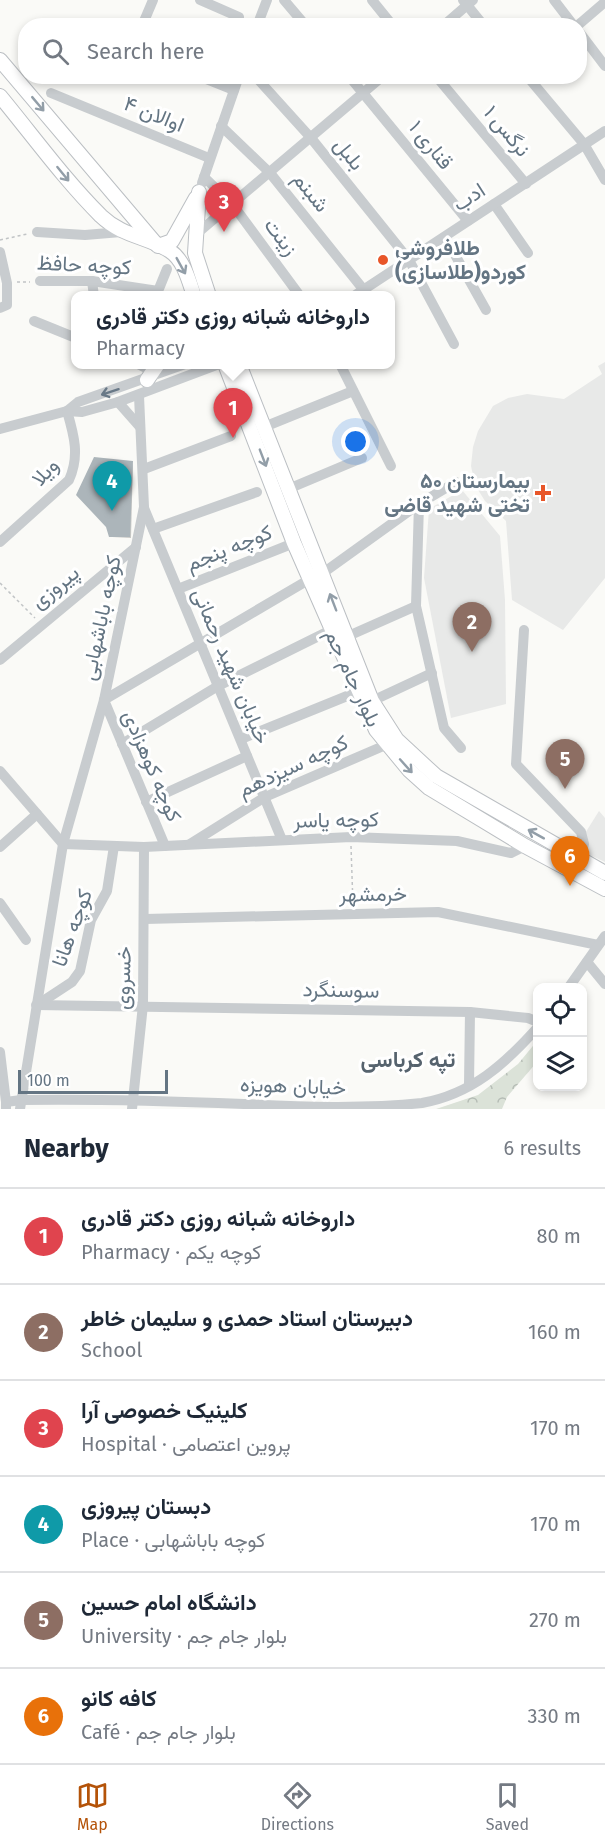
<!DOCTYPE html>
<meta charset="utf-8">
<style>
:root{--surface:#fff;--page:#f6f6f7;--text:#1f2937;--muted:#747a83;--line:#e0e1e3;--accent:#b45309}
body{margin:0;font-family:"Fira Sans",Vazirmatn,sans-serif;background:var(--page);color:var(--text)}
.controls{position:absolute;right:18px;bottom:18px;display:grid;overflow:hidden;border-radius:12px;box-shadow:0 3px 9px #0003}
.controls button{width:54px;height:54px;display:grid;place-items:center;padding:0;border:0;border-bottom:2px solid var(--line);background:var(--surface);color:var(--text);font:30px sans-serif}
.scale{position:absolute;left:18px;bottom:15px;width:150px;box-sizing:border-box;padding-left:6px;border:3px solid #647583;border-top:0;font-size:16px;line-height:21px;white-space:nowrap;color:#647583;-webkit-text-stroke:4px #fff;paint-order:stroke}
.you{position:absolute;left:356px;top:442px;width:21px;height:21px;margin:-15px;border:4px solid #fff;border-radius:50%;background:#1a73e8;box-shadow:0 0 0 9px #1a73e833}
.badge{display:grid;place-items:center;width:39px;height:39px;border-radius:50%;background:var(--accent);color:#fff;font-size:20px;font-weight:700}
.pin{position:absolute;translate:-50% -50px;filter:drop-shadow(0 2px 3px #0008)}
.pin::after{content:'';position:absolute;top:32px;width:21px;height:18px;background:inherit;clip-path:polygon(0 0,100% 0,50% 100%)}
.popup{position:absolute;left:71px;top:291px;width:324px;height:78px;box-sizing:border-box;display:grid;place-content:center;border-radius:12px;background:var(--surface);filter:drop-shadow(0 2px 4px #0005);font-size:20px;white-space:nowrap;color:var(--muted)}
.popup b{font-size:22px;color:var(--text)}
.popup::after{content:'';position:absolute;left:50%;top:100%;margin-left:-12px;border:12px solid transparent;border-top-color:var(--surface)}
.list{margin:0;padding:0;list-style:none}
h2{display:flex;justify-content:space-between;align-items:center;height:78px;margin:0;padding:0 24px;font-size:26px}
h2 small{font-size:20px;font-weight:400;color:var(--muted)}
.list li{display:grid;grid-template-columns:39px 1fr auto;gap:18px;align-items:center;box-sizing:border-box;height:96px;padding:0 24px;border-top:2px solid var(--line)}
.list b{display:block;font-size:22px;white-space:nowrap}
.list p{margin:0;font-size:20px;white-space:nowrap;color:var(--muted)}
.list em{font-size:20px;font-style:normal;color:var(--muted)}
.icon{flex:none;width:33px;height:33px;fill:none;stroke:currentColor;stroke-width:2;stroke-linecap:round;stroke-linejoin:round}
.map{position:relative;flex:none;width:605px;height:1109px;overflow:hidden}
.search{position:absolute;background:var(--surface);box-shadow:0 3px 9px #0003;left:18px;right:18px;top:18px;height:66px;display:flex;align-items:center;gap:15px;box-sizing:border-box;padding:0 21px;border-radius:24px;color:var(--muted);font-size:22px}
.sheet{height:654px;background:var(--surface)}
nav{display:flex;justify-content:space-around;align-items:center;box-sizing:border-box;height:84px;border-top:2px solid var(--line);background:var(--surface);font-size:16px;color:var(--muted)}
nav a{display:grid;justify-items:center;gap:3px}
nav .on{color:var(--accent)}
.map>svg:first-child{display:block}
.built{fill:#e8e9e8}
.park{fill:url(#park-crowns)}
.shadow{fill:#0003}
.building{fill:#acb5ba}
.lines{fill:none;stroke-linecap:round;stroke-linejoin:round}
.major-casing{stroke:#bbbfc3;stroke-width:16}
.path{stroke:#c1c4c6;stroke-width:1.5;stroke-dasharray:3 3;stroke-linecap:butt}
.minor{stroke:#c8cccf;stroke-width:10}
.major{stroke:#fff;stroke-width:14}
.oneway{stroke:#929ea8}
.oneway2{stroke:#697987}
.poi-dot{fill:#e85629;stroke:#fff;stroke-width:2}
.labels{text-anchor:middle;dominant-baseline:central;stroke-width:6;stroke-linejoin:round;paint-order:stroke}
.street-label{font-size:21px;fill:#647583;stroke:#fff}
.poi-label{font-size:21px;font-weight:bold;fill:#647583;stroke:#fff;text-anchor:start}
.neighbourhood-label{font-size:22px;font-weight:bold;fill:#56636e;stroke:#fff}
</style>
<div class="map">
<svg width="605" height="1109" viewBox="0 0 605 1109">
<defs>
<pattern id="park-crowns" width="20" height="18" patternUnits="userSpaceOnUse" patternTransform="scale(1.5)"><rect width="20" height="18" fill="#dbe2d8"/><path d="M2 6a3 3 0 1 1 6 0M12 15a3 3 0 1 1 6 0" fill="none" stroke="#b5bcb5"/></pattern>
</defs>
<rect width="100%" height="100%" fill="#fafaf7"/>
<!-- built -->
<g class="built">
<polygon points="605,362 605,578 563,630 512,600 506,521 485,501 475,485 471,466 473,447 478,431 493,406 508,398 527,394 564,399 602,374 598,366"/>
<polygon points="462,490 500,536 505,600 506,704 451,718 424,578 429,509"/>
<polygon points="599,811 605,818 605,862 590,855 584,835"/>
</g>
<!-- park -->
<polygon class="park" points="537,1041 537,1062 507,1097 502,1109 436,1109 478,1095 518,1064"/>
<!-- shadow -->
<polygon class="shadow" points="133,463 131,538 112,537 111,536"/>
<!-- building -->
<polygon class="building" points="94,457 133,461 130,537 109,537 106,527 76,495"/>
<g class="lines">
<!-- major casing -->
<g class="major-casing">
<g id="major">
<polyline points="0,60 156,244"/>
<path d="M0,96C33,136 64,179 101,216C123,237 147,236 170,251C184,260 189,281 194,296"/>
<polyline points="199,192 195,253 209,296"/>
<polyline points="158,246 172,241 196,198"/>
<polyline points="225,364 294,543 376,730 409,770 429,788 525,846 605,889"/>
<polyline points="239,364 372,701 397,740 436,776 605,873"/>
<polyline points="147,380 158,364"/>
</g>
</g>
<!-- path -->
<g class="path">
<polyline points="0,240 27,234"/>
<polyline points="17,282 30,282"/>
<polyline points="0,583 35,618"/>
<polyline points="351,846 353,905"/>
</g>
<!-- minor -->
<g class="minor">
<polyline points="200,0 239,17"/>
<polyline points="284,0 306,26"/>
<polyline points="372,0 393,26"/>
<polyline points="463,0 484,26"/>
<polyline points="554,0 574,26"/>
<polyline points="142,26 153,0"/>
<polyline points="257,26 267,0"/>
<polyline points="443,26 473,0"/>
<polyline points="577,26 605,2"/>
<polyline points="580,33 605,66"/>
<polyline points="199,76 234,90"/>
<polyline points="255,76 311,138 409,260 454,344"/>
<polyline points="349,76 468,221"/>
<polyline points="436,76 526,184"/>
<polyline points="527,76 584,144 605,180"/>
<polyline points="51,93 209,158"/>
<polyline points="221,126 270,173 363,289"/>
<polyline points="204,177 233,205 300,296"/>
<polyline points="202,183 239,76"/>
<polyline points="494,204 528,253"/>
<polyline points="37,232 85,235 121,232"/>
<polyline points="194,236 383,76"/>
<polyline points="445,237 486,310"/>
<polyline points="0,252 7,283 7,305 0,308"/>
<polyline points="40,281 92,281 158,291"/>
<polyline points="92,281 94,296"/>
<polyline points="156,296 167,269"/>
<polyline points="354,296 605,131"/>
<polyline points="34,321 76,338"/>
<polyline points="138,364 154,372"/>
<polyline points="340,364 391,466"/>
<polyline points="118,402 140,427"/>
<polyline points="67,411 78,402 185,364"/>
<polyline points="264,427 353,391"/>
<polyline points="0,429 67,411 82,412 118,402 219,364"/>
<polyline points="144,469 231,436"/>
<polyline points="288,489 362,458"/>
<polyline points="419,504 416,606 444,728 461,748"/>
<polyline points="144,508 282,840"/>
<polyline points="153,529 257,492"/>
<path d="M0,542L69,480C80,456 74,435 67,411"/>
<polyline points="323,573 419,504 456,482"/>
<polyline points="178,589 294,543"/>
<polyline points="524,630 516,764 581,832 584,844 580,858"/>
<polyline points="346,637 416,606"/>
<polyline points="0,660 136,547"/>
<polyline points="372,701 432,673"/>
<polyline points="241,739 357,692"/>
<polyline points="122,744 218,686 331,630"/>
<polyline points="0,771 63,844"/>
<polyline points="146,802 247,756"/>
<polyline points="63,844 144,847 351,837 457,841 511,853 525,846"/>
<polyline points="190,844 265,797 388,744"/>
<polyline points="165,846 104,700 310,579"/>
<polyline points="0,847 37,814"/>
<polyline points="0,903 26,940"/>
<polyline points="145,919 438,912 598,945"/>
<polyline points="587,962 605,984"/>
<polyline points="569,987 605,936"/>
<polyline points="36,1005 470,1012 528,1018 538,1022"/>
<polyline points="37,1005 72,982 80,971 91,920 107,891 114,846"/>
<polyline points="0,1052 6,1102"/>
<polyline points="469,1085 470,1012"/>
<path d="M6,1109V1102L21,1100C96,1099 170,1101 244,1104C303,1107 364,1109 422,1103C472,1094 505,1064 538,1027"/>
<polyline points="20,1109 63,844 104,700 144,507 139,396"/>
<polyline points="132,1109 143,1005 144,847"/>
</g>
<!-- major -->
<use href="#major" class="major"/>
</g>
<!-- one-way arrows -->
<defs><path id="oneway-shaft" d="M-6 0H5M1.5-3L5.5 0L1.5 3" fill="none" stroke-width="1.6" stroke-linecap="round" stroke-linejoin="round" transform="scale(1.5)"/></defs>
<g class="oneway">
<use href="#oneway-shaft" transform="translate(38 104) rotate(50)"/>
<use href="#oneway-shaft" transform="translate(63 174) rotate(51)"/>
<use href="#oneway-shaft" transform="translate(181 266) rotate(61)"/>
<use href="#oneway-shaft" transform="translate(263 458) rotate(69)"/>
<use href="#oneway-shaft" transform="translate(333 602) rotate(-111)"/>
<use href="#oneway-shaft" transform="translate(406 766) rotate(48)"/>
<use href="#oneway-shaft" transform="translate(536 834) rotate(-151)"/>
</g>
<use class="oneway2" href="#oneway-shaft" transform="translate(110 392) rotate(162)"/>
<!-- markers -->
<g class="poi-dot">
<circle cx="383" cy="260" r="6"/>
<path d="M540 484h6v6h6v6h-6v6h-6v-6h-6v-6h6z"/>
</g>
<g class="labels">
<!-- street labels -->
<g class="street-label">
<text transform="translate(154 114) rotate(22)">اوالان ۴</text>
<text transform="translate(507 131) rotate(50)">نرگس ۱</text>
<text transform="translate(431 145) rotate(51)">قناری ۱</text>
<text transform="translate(349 154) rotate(51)">بلبل</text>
<text transform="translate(311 192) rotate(51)">شبنم</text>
<text transform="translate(469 197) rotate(-33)">ادب</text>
<text transform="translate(281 237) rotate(53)">زینت</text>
<text transform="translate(84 265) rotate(3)">کوچه حافظ</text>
<text transform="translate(45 472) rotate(-48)">ویلا</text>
<text transform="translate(229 548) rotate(-22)">کوچه پنجم</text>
<text transform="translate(55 587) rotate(-39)">پیروزی</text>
<text transform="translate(101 618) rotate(-78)">کوچه باباشهابی</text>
<text transform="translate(231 666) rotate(67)">خیابان شهید رحمانی</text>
<text transform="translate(353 678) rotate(65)">بلوار جام جم</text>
<text transform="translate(152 766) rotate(67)">کوچه کوهزادی</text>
<text transform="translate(293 766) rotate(-25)">کوچه سیزدهم</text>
<text transform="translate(336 820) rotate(-1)">کوچه یاسر</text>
<text transform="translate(373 894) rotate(-1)">خرمشهر</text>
<text transform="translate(72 928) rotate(-70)">کوچه هانا</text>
<text transform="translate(123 978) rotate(-88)">خسروی</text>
<text transform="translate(341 990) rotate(1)">سوسنگرد</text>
<text transform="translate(293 1086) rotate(2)">خیابان هویزه</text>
</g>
<!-- poi labels -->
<g class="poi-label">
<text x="395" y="248">طلافروشی<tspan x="395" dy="24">کوردو(طلاسازی)</tspan></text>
<text x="530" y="481" text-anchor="end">بیمارستان ۵۰<tspan x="530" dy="24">تختی شهید قاضی</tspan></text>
</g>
<!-- neighbourhood labels -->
<g class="neighbourhood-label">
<text x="408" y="1059">تپه کرباسی</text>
</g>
</g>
</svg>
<div class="controls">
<button><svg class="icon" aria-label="locate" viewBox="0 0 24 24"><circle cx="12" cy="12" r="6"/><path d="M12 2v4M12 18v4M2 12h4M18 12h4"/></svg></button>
<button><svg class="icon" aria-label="layers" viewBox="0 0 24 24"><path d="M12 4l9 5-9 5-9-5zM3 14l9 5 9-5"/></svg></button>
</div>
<div class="scale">100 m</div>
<div class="you"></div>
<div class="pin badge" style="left:233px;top:438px;background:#e0444e">1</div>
<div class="popup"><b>داروخانه شبانه روزی دکتر قادری</b>Pharmacy</div>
<div class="pin badge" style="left:472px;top:652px;background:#8d6e63">2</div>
<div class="pin badge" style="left:224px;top:232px;background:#e0444e">3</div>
<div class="pin badge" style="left:112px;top:511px;background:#0f9aa8">4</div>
<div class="pin badge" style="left:565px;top:789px;background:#8d6e63">5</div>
<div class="pin badge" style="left:570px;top:886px;background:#e8710a">6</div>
<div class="search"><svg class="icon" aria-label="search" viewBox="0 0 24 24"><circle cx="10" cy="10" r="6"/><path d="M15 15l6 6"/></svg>Search here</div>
</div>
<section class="sheet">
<h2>Nearby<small>6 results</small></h2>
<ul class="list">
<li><span class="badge" style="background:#e0444e">1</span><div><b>داروخانه شبانه روزی دکتر قادری</b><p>Pharmacy · کوچه یکم</p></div><em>80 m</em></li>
<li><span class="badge" style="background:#8d6e63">2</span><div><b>دبیرستان استاد حمدی و سلیمان خاطر</b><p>School</p></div><em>160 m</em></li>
<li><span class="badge" style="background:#e0444e">3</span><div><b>کلینیک خصوصی آرا</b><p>Hospital · پروین اعتصامی</p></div><em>170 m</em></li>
<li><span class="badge" style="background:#0f9aa8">4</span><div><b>دبستان پیروزی</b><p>Place · کوچه باباشهابی</p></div><em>170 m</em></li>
<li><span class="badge" style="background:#8d6e63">5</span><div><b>دانشگاه امام حسین</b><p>University · بلوار جام جم</p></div><em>270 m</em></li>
<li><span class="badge" style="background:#e8710a">6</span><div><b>کافه کانو</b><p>Café · بلوار جام جم</p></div><em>330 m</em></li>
</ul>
</section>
<nav>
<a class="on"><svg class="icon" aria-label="map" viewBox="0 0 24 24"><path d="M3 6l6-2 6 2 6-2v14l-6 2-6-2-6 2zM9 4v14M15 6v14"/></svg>Map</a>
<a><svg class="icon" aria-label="directions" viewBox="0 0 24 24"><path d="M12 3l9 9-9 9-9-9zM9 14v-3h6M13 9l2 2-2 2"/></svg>Directions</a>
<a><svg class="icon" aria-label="saved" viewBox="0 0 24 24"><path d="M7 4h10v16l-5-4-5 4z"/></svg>Saved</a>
</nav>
